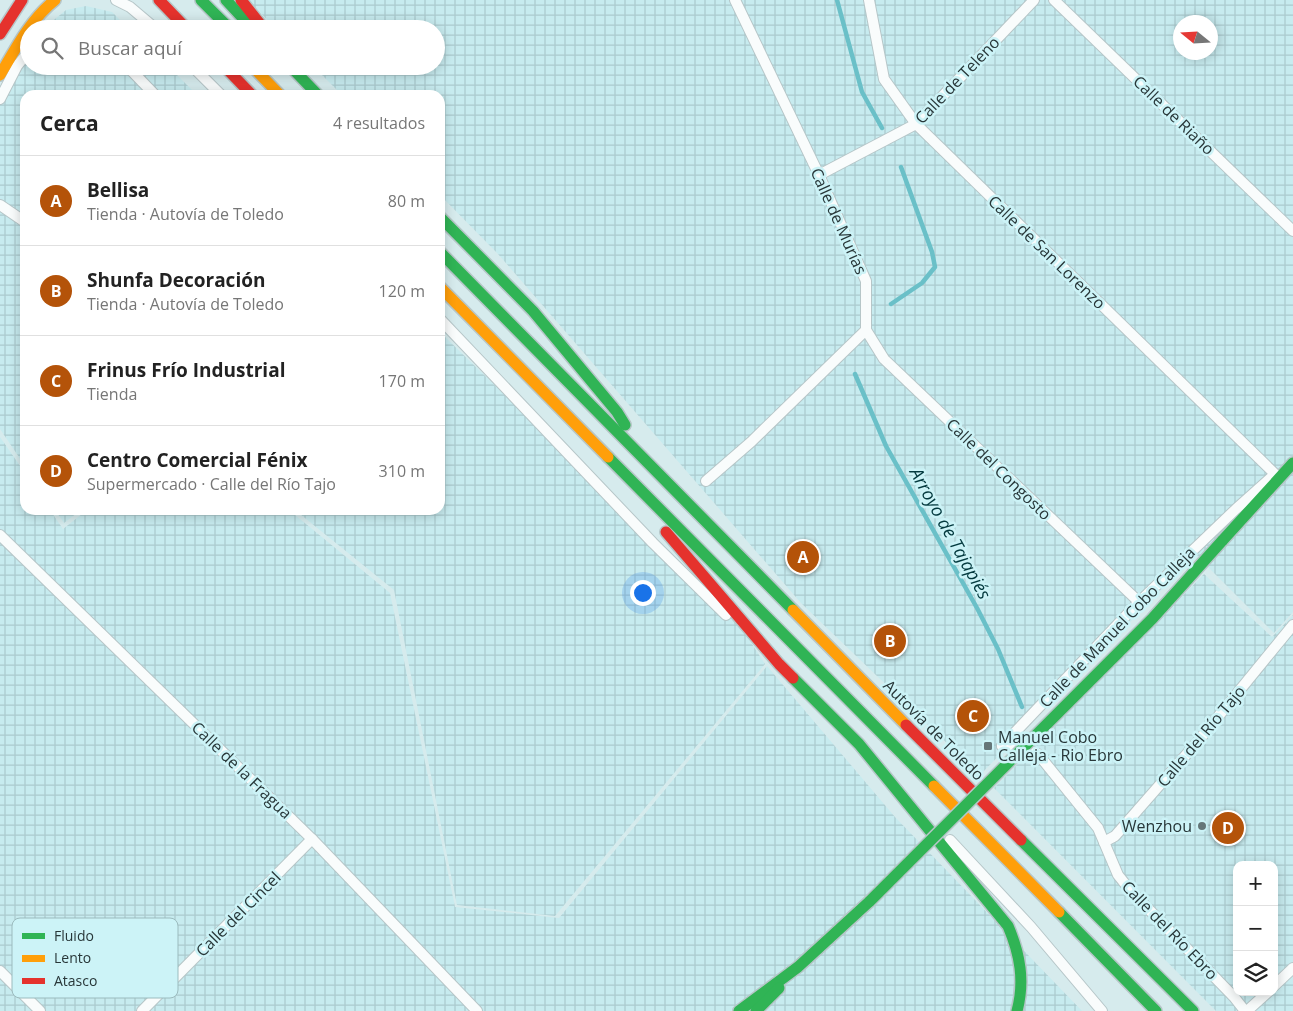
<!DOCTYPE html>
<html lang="es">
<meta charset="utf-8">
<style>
:root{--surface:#fff;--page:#f2f2f2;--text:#222;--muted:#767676;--line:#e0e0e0;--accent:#b45309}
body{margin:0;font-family:"Open Sans",sans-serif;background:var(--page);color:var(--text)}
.controls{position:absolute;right:15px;bottom:15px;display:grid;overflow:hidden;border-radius:10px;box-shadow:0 2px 12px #0003}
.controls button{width:45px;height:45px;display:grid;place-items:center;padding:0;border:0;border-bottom:1px solid var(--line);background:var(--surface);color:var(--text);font:25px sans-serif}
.compass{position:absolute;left:1173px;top:15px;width:45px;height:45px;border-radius:50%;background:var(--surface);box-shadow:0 2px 12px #0003;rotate:288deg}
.you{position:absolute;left:642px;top:592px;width:18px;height:18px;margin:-12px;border:4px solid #fff;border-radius:50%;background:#1a73e8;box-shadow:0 0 0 8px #1a73e833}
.badge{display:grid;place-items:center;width:32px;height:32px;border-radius:50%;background:var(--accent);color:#fff;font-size:16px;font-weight:700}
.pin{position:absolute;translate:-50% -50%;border:2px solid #fff;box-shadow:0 1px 5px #0006}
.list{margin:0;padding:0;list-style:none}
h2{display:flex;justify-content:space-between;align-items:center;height:65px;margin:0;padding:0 20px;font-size:21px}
h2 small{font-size:16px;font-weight:400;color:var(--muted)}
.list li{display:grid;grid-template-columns:32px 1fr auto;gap:15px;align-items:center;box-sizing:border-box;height:90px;padding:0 20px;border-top:1px solid var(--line)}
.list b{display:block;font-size:19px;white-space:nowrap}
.list p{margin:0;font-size:16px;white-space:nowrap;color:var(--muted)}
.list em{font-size:16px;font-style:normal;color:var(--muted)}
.icon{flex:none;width:28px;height:28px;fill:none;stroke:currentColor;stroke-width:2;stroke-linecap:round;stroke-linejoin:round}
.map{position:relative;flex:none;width:1293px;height:1011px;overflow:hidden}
.search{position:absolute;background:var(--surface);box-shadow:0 2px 12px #0003;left:20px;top:20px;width:425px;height:55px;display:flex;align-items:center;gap:12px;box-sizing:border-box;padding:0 18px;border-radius:28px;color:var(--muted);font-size:19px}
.panel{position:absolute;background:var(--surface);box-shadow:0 2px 12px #0003;left:20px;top:90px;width:425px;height:425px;border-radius:15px}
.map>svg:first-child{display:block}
.industrial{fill:url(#industrial-grid);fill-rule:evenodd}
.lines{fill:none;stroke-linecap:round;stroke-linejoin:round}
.stream{stroke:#6ac0c8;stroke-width:4.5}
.street-casing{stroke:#b6c6c8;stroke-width:12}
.fast-casing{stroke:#b6c6c8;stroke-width:14}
.slow-casing{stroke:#b6c6c8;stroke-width:14}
.jam-casing{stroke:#b6c6c8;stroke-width:14}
.street{stroke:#f9fcfc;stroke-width:10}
.fast{stroke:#30b455;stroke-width:11}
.slow{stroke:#ff9f0a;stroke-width:11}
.jam{stroke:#e5322d;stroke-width:11}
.fast-bridge-casing{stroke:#b6c6c8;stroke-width:14;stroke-linecap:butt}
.fast-bridge{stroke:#30b455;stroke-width:11}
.poi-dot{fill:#657678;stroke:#ccf3f7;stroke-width:2}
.labels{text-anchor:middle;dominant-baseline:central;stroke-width:5;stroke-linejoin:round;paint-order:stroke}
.street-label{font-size:16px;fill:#283739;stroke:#ccf3f7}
.poi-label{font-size:16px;fill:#283739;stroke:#ccf3f7;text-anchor:start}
.water-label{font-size:18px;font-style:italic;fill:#03393e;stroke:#ccf3f7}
.key{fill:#ccf3f7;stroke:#9bbbbe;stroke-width:1}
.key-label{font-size:14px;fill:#283739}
</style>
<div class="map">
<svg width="1293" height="1011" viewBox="0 0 1293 1011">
<defs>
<pattern id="industrial-grid" width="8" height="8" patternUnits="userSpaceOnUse" patternTransform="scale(1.25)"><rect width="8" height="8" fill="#c7ebef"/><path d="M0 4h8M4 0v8" fill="none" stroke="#abcace"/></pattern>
</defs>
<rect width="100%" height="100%" fill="#d6ebed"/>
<!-- industrial -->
<g class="industrial">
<path d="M248,0H1293V612L1274,633L1196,555L980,775L801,603L498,254L440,195V95H342L313,66H436V29H276ZM1180,22H1210V52H1180Z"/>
<polygon points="86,6 112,12 129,29 43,29 66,10"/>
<polygon points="29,40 29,66 168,66 197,95 25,95 25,466 0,429 0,89"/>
<polygon points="440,332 739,624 765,664 555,916 457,905 394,590 295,510 440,510"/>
<polygon points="0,437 25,473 25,510 50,510 63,529 87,510 289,510 390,593 455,907 559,918 767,666 895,817 1082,1011 0,1011"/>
<polygon points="55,510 81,510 64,523"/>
<path d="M1204,574L1272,637L1293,615V1011H1216L994,788ZM1237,865H1274V992H1237Z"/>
</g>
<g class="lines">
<!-- stream -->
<g class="stream">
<polyline points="837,0 862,92 882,128"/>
<polyline points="891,304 922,283 935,267 932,252 901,167"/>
<polyline points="855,374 886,446 977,608 998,649 1022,707"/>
</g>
<!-- street casing -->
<g class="street-casing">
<g id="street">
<polyline points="116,0 130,7 156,29"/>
<polyline points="869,0 884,79 916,124 1275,474"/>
<polyline points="1054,0 1293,231"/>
<polyline points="59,29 86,26 89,29"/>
<polyline points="127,66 155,95"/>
<polyline points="192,66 221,95"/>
<polyline points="0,99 17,66 29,51"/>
<polyline points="819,175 916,124 1034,0"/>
<polyline points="0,205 25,222"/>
<polyline points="440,319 653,543 726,615"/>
<polyline points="866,330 884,359 1139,602"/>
<polyline points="706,481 751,442 866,330 866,281 819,175 735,0"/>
<polyline points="0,535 312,839 477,1011"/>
<polyline points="1002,746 1139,602 1236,509 1274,475"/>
<polyline points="1002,746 1017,746 1038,754 1098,828 1118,875 1130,890 1234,997 1245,1011"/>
<polyline points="950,840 1031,927 1102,1011"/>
<polyline points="1104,842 1115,836 1199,740 1293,625"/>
<polyline points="0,971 40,1011"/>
<polyline points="1274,986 1293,968"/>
<polyline points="142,1011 312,839"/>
<polyline points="1247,1011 1268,992"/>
</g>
</g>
<!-- fast casing -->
<g class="fast-casing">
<g id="fast">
<polyline points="201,0 230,29"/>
<polyline points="226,0 253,29"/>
<polyline points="290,66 318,95"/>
<polyline points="440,217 533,311 617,412 625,425"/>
<polyline points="440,252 793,610"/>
<polyline points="608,457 934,786"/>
<polyline points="1222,541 1293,463"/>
<path d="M793,678L859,744L1008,926C1020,954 1025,981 1017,1011"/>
<polyline points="1021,840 1193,1011"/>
<polyline points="1059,912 1156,1011"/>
<polyline points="739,1011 798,967 870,901"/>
<polyline points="756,1011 779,988"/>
</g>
</g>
<!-- slow casing -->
<g class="slow-casing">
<g id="slow">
<polyline points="252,66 280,95"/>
<path d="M0,75C16,48 30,20 55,0"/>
<polyline points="440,287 608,457"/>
<polyline points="793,610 906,725"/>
<polyline points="934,786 1059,912"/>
</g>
</g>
<!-- jam casing -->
<g class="jam-casing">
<g id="jam">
<polyline points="159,0 187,29"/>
<polyline points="241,0 264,29"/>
<polyline points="0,34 22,0"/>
<polyline points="224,66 252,95"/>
<polyline points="666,532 779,664 793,678"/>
<polyline points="906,725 1021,840"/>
</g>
</g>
<!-- street -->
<use href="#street" class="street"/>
<!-- fast -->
<use href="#fast" class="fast"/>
<!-- slow -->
<use href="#slow" class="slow"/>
<!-- jam -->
<use href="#jam" class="jam"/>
<!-- fast-bridge casing -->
<g class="fast-bridge-casing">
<polyline id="fast-bridge" points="870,901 1152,619 1222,541"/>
</g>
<!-- fast-bridge -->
<use href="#fast-bridge" class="fast-bridge"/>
</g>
<!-- markers -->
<g class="poi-dot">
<rect x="983" y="741" width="10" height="10" rx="2.5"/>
<circle cx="1202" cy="826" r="5"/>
</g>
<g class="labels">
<!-- street labels -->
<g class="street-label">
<text transform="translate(957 80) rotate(-46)">Calle de Teleno</text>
<text transform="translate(1174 115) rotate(44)">Calle de Riaño</text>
<text transform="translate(839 221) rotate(66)">Calle de Murías</text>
<text transform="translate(1047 252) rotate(44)">Calle de San Lorenzo</text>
<text transform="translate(999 469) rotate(44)">Calle del Congosto</text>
<text transform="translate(1117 627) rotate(-46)">Calle de Manuel Cobo Calleja</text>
<text transform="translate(934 730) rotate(45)">Autovía de Toledo</text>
<text transform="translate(1201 736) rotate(-50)">Calle del Río Tajo</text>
<text transform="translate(242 770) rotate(44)">Calle de la Fragua</text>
<text transform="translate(238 914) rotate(-45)">Calle del Cincel</text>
<text transform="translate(1170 930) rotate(46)">Calle del Río Ebro</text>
</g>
<!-- poi labels -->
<g class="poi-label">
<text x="998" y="737">Manuel Cobo<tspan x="998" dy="18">Calleja - Rio Ebro</tspan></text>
<text x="1192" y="826" text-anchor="end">Wenzhou</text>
</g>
<!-- water labels -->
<g class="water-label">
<text transform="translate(951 533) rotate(61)">Arroyo de Tajapiés</text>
</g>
</g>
<!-- legend -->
<rect x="12" y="918" width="166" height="80" rx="8" class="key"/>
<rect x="22" y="933" width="23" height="6" fill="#30b455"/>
<rect x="22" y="955" width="23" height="7" fill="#ff9f0a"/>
<rect x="22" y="978" width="23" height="6" fill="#e5322d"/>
<g class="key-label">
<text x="54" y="941">Fluido</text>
<text x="54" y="963">Lento</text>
<text x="54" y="986">Atasco</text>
</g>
</svg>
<div class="controls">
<button>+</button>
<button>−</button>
<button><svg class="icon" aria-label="layers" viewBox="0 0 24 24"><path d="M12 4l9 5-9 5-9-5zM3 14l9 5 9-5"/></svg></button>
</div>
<svg class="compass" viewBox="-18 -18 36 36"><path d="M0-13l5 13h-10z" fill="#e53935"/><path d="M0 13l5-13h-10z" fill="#767676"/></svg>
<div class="you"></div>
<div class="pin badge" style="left:803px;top:557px">A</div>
<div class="pin badge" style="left:890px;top:641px">B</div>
<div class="pin badge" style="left:973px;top:716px">C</div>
<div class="pin badge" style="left:1228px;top:828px">D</div>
<div class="search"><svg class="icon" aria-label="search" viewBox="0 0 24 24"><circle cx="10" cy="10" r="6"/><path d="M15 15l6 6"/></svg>Buscar aquí</div>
<section class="panel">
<h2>Cerca<small>4 resultados</small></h2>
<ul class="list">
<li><span class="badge">A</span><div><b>Bellisa</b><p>Tienda · Autovía de Toledo</p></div><em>80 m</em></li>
<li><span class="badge">B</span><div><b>Shunfa Decoración</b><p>Tienda · Autovía de Toledo</p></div><em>120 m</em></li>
<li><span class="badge">C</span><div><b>Frinus Frío Industrial</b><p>Tienda</p></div><em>170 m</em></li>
<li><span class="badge">D</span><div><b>Centro Comercial Fénix</b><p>Supermercado · Calle del Río Tajo</p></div><em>310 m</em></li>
</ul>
</section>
</div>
